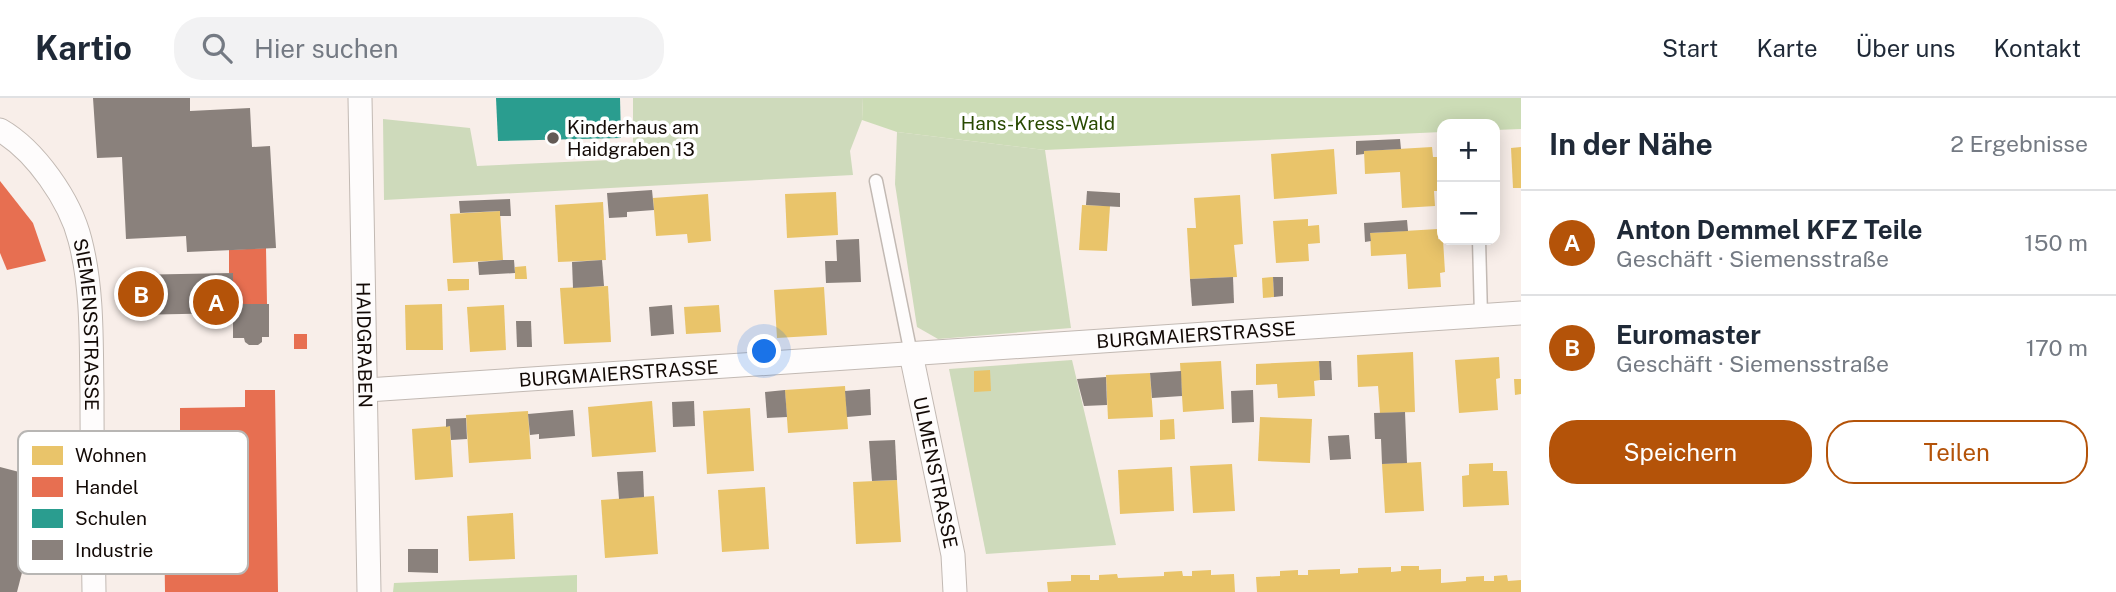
<!DOCTYPE html>
<html lang="de">
<meta charset="utf-8">
<style>
:root{--surface:#fff;--page:#f2f2f3;--text:#1f2937;--muted:#747a83;--line:#e0e1e3;--accent:#b45309}
body{margin:0;font-family:"Public Sans",sans-serif;background:var(--page);color:var(--text)}
.controls{position:absolute;right:21px;top:21px;display:grid;overflow:hidden;border-radius:14px;box-shadow:0 4px 18px #0003}
.controls button{width:63px;height:63px;display:grid;place-items:center;padding:0;border:0;border-bottom:2px solid var(--line);background:var(--surface);color:var(--text);font:35px sans-serif}
.you{position:absolute;left:765px;top:254px;width:24px;height:24px;margin:-18px;border:5px solid #fff;border-radius:50%;background:#1a73e8;box-shadow:0 0 0 10px #1a73e833}
.badge{display:grid;place-items:center;width:46px;height:46px;border-radius:50%;background:var(--accent);color:#fff;font-size:23px;font-weight:700}
.pin{position:absolute;translate:-50% -50%;border:4px solid #fff;box-shadow:0 2px 7px #0006}
.list{margin:0;padding:0;list-style:none}
h2{display:flex;justify-content:space-between;align-items:center;height:91px;margin:0;padding:0 28px;font-size:30px}
h2 small{font-size:23px;font-weight:400;color:var(--muted)}
.list li{display:grid;grid-template-columns:46px 1fr auto;gap:21px;align-items:center;box-sizing:border-box;height:105px;padding:0 28px;border-top:2px solid var(--line)}
.list b{display:block;font-size:26px;white-space:nowrap}
.list p{margin:0;font-size:23px;white-space:nowrap;color:var(--muted)}
.list em{font-size:23px;font-style:normal;color:var(--muted)}
.actions{display:flex;gap:14px;padding:21px 28px}
.actions a{flex:1;padding:16px 0;border:2px solid var(--accent);border-radius:28px;text-align:center;font-size:24px;color:var(--accent)}
.actions .main{background:var(--accent);color:#fff}
.icon{flex:none;width:38px;height:38px;fill:none;stroke:currentColor;stroke-width:2;stroke-linecap:round;stroke-linejoin:round}
.map{position:relative;flex:none;width:1521px;height:494px;overflow:hidden}
header{display:flex;align-items:center;gap:42px;box-sizing:border-box;height:98px;padding:0 35px;background:var(--surface);border-bottom:2px solid var(--line)}
header strong{font-size:33px}
nav{display:flex;gap:38px;margin-inline-start:auto;font-size:24px}
.search{width:490px;height:63px;background:var(--page);display:flex;align-items:center;gap:18px;box-sizing:border-box;padding:0 24px;border-radius:28px;color:var(--muted);font-size:26px}
main{display:flex}
aside{flex:1;background:var(--surface)}
.map>svg:first-child{display:block}
.green{fill:#cedabb}
.forest{fill:#ccdcb6}
.homes{fill:#e9c46a}
.shops{fill:#e76f51}
.schools{fill:#2a9d8f}
.industry{fill:#8a817c}
.lines{fill:none;stroke-linecap:round;stroke-linejoin:round}
.lane-casing{stroke:#c2b9b3;stroke-width:15}
.street-casing{stroke:#c2b9b3;stroke-width:25}
.lane{stroke:#fefcfc;stroke-width:12}
.street{stroke:#fefcfc;stroke-width:23}
.poi-dot{fill:#635a55;stroke:#fff;stroke-width:2.5}
.labels{text-anchor:middle;dominant-baseline:central;stroke-width:7;stroke-linejoin:round;paint-order:stroke}
.park-label{font-size:19px;fill:#284901;stroke:#fff}
.poi-label{font-size:19px;fill:#130a06;stroke:#fff;text-anchor:start}
.street-label{font-size:19px;fill:#130a06;stroke:#fff}
.key{fill:#fff;stroke:#b8b6b4;stroke-width:2}
.key-label{font-size:19px;fill:#130a06}
</style>
<header>
<strong>Kartio</strong>
<div class="search"><svg class="icon" aria-label="search" viewBox="0 0 24 24"><circle cx="10" cy="10" r="6"/><path d="M15 15l6 6"/></svg>Hier suchen</div>
<nav><a>Start</a><a>Karte</a><a>Über uns</a><a>Kontakt</a></nav>
</header>
<main>
<div class="map">
<svg width="1521" height="494" viewBox="0 0 1521 494">
<rect width="100%" height="100%" fill="#f8eee9"/>
<!-- green -->
<g class="green">
<polygon points="633,0 863,0 862,22 850,53 853,77 384,102 383,21 470,30 477,68 633,61"/>
<polygon points="897,34 1045,52 1071,230 938,241 917,229 895,86"/>
<polygon points="1072,262 1116,447 986,456 949,271"/>
</g>
<!-- forest -->
<g class="forest">
<polygon points="863,0 1521,0 1521,31 1495,32 1495,26 1442,26 1442,34 1045,52 897,34 862,22"/>
<polygon points="577,477 577,494 393,494 394,485"/>
</g>
<!-- homes -->
<g class="homes">
<polygon points="1432,49 1433,59 1437,59 1439,93 1434,93 1435,108 1402,110 1400,74 1365,76 1364,53"/>
<polygon points="1521,49 1521,90 1513,90 1511,50"/>
<polygon points="1334,51 1337,96 1274,101 1271,56"/>
<polygon points="836,94 838,137 787,140 785,96"/>
<polygon points="708,96 711,143 688,145 687,136 656,138 653,100"/>
<polygon points="1240,97 1243,146 1234,147 1237,179 1190,181 1187,130 1196,130 1194,100"/>
<polygon points="603,104 606,162 558,164 555,107"/>
<polygon points="1082,107 1110,108 1107,153 1079,152"/>
<polygon points="500,113 503,162 453,165 450,116"/>
<polygon points="1308,121 1308,128 1319,127 1320,145 1308,146 1309,163 1276,165 1273,123"/>
<polygon points="1438,131 1438,141 1443,142 1445,174 1440,175 1441,189 1408,191 1406,156 1371,158 1370,135"/>
<polygon points="526,168 527,181 515,181 515,169"/>
<polygon points="1273,179 1274,199 1263,200 1262,180"/>
<polygon points="447,181 469,181 469,192 448,193"/>
<polygon points="608,188 611,244 564,246 560,190"/>
<polygon points="824,189 827,237 777,240 774,192"/>
<polygon points="442,206 443,252 406,252 405,207"/>
<polygon points="504,207 506,252 470,254 467,209"/>
<polygon points="719,207 721,234 686,236 684,209"/>
<polygon points="1413,254 1415,314 1380,315 1378,288 1358,289 1357,257"/>
<polygon points="1499,259 1500,280 1496,281 1498,312 1459,315 1455,262"/>
<polygon points="1221,263 1224,311 1183,314 1180,265"/>
<polygon points="1319,263 1320,282 1314,283 1315,298 1278,300 1277,286 1256,287 1256,266"/>
<polygon points="990,272 991,293 974,294 974,273"/>
<polygon points="1150,275 1153,319 1108,321 1106,277"/>
<polygon points="1514,281 1521,281 1521,296 1515,297"/>
<polygon points="845,288 848,331 788,335 785,292"/>
<polygon points="652,303 656,354 592,359 588,309"/>
<polygon points="750,310 754,373 707,376 703,313"/>
<polygon points="528,313 531,361 469,365 466,317"/>
<polygon points="1260,319 1312,321 1310,365 1258,363"/>
<polygon points="1174,321 1175,341 1160,342 1160,322"/>
<polygon points="450,328 453,379 415,382 412,331"/>
<polygon points="1421,364 1424,413 1385,415 1382,366"/>
<polygon points="1493,365 1493,373 1507,373 1509,407 1463,409 1462,378 1469,377 1469,366"/>
<polygon points="1232,366 1235,413 1193,415 1190,368"/>
<polygon points="1172,369 1174,413 1120,416 1118,372"/>
<polygon points="897,382 901,444 856,446 853,384"/>
<polygon points="765,389 769,451 722,454 718,392"/>
<polygon points="654,398 658,456 605,460 601,402"/>
<polygon points="513,415 515,461 469,463 467,418"/>
<polygon points="1401,468 1419,468 1419,472 1441,471 1441,485 1466,483 1466,479 1484,478 1484,483 1494,483 1494,478 1507,477 1508,483 1521,482 1521,494 1257,494 1256,479 1280,478 1280,473 1298,472 1298,477 1308,477 1308,472 1340,471 1340,476 1358,475 1358,470 1391,469 1391,474 1401,473"/>
<polygon points="1211,472 1211,477 1234,476 1235,494 1048,494 1047,484 1071,483 1071,477 1090,477 1090,482 1099,482 1099,477 1117,476 1118,480 1164,478 1164,474 1182,473 1183,478 1192,478 1192,473"/>
</g>
<!-- shops -->
<g class="shops">
<polygon points="0,83 33,125 46,163 7,172 0,155"/>
<polygon points="266,150 267,206 233,206 233,175 229,175 229,152"/>
<rect x="294" y="236" width="13" height="15"/>
<polygon points="245,292 275,292 278,494 165,494 163,345 180,344 180,310 245,309"/>
</g>
<!-- schools -->
<polygon class="schools" points="496,0 620,0 621,40 498,43"/>
<!-- industry -->
<g class="industry">
<polygon points="93,0 190,0 190,13 250,10 252,49 270,48 276,150 187,154 186,138 126,141 122,59 97,60"/>
<polygon points="1400,41 1401,51 1364,53 1364,56 1356,57 1356,43"/>
<polygon points="652,92 654,112 627,114 627,119 609,120 607,95"/>
<polygon points="1087,93 1120,95 1120,109 1086,107"/>
<polygon points="510,101 511,118 500,118 500,113 460,115 459,103"/>
<polygon points="1407,122 1408,133 1370,135 1371,143 1365,144 1364,125"/>
<polygon points="859,141 861,184 826,185 825,163 837,163 836,142"/>
<polygon points="503,162 514,162 515,175 479,177 478,164"/>
<polygon points="602,162 604,188 573,190 572,164"/>
<polygon points="233,175 233,206 269,206 269,239 262,239 262,244 258,247 249,247 245,244 244,240 233,240 233,215 130,217 129,177"/>
<polygon points="1233,179 1234,205 1192,208 1190,181"/>
<polygon points="1273,179 1283,179 1283,198 1274,199"/>
<polygon points="672,207 674,236 651,238 649,209"/>
<polygon points="516,223 531,223 532,249 517,249"/>
<polygon points="1319,263 1331,263 1332,282 1320,282"/>
<polygon points="1181,273 1182,298 1152,300 1150,275"/>
<polygon points="1106,279 1107,307 1084,308 1077,281"/>
<polygon points="870,291 871,317 847,319 845,293"/>
<polygon points="785,292 787,319 767,320 765,294"/>
<polygon points="1253,292 1254,324 1232,325 1231,293"/>
<polygon points="694,303 695,328 673,329 672,304"/>
<polygon points="573,312 575,338 539,341 539,336 530,337 528,316"/>
<polygon points="1405,314 1407,365 1382,366 1381,341 1375,341 1374,315"/>
<polygon points="466,320 467,341 451,342 450,328 446,329 446,321"/>
<polygon points="1349,337 1351,361 1330,362 1328,338"/>
<polygon points="895,342 897,382 872,383 869,343"/>
<polygon points="0,369 46,381 17,494 0,494"/>
<polygon points="643,373 644,399 619,401 617,374"/>
<polygon points="408,451 438,451 438,475 408,474"/>
</g>
<g class="lines">
<!-- lane casing -->
<g class="lane-casing">
<g id="lane">
<polyline points="876,83 911,256"/>
<polyline points="1479,142 1481,218"/>
</g>
</g>
<!-- street casing -->
<g class="street-casing">
<g id="street">
<path id="s1" d="M360,0L369,494"/>
<path id="s2" d="M0,32C35,52 70,102 80,142C93,192 91,245 92,296C92,362 93,428 94,494"/>
<path id="s3" d="M911,256L953,457L955,494"/>
<path id="s4" d="M367,292L1521,215"/>
</g>
</g>
<!-- lane -->
<use href="#lane" class="lane"/>
<!-- street -->
<use href="#street" class="street"/>
</g>
<!-- markers -->
<circle class="poi-dot" cx="553" cy="40" r="7"/>
<g class="labels">
<!-- park labels -->
<g class="park-label">
<text x="1038" y="25">Hans-Kress-Wald</text>
</g>
<!-- poi labels -->
<g class="poi-label">
<text x="567" y="29">Kinderhaus am<tspan x="567" dy="22">Haidgraben 13</tspan></text>
</g>
<!-- street labels -->
<g class="street-label">
<text stroke="none"><textPath href="#s2" startOffset="224">SIEMENSSTRASSE</textPath></text>
<text stroke="none"><textPath href="#s4" startOffset="831">BURGMAIERSTRASSE</textPath></text>
<text stroke="none"><textPath href="#s1" startOffset="247">HAIDGRABEN</textPath></text>
<text stroke="none"><textPath href="#s4" startOffset="252">BURGMAIERSTRASSE</textPath></text>
<text stroke="none"><textPath href="#s3" startOffset="121">ULMENSTRASSE</textPath></text>
</g>
</g>
<!-- legend -->
<rect x="18" y="333" width="230" height="143" rx="10" class="key"/>
<rect x="32" y="348" width="31" height="19" fill="#e9c46a"/>
<rect x="32" y="379" width="31" height="20" fill="#e76f51"/>
<rect x="32" y="411" width="31" height="19" fill="#2a9d8f"/>
<rect x="32" y="442" width="31" height="20" fill="#8a817c"/>
<g class="key-label">
<text x="75" y="364">Wohnen</text>
<text x="75" y="396">Handel</text>
<text x="75" y="427">Schulen</text>
<text x="75" y="459">Industrie</text>
</g>
</svg>
<div class="controls">
<button>+</button>
<button>−</button>
</div>
<div class="you"></div>
<div class="pin badge" style="left:216px;top:204px">A</div>
<div class="pin badge" style="left:141px;top:196px">B</div>
</div>
<aside>
<h2>In der Nähe<small>2 Ergebnisse</small></h2>
<ul class="list">
<li><span class="badge">A</span><div><b>Anton Demmel KFZ Teile</b><p>Geschäft · Siemensstraße</p></div><em>150 m</em></li>
<li><span class="badge">B</span><div><b>Euromaster</b><p>Geschäft · Siemensstraße</p></div><em>170 m</em></li>
</ul>
<div class="actions"><a class="main">Speichern</a><a>Teilen</a></div>
</aside>
</main>
